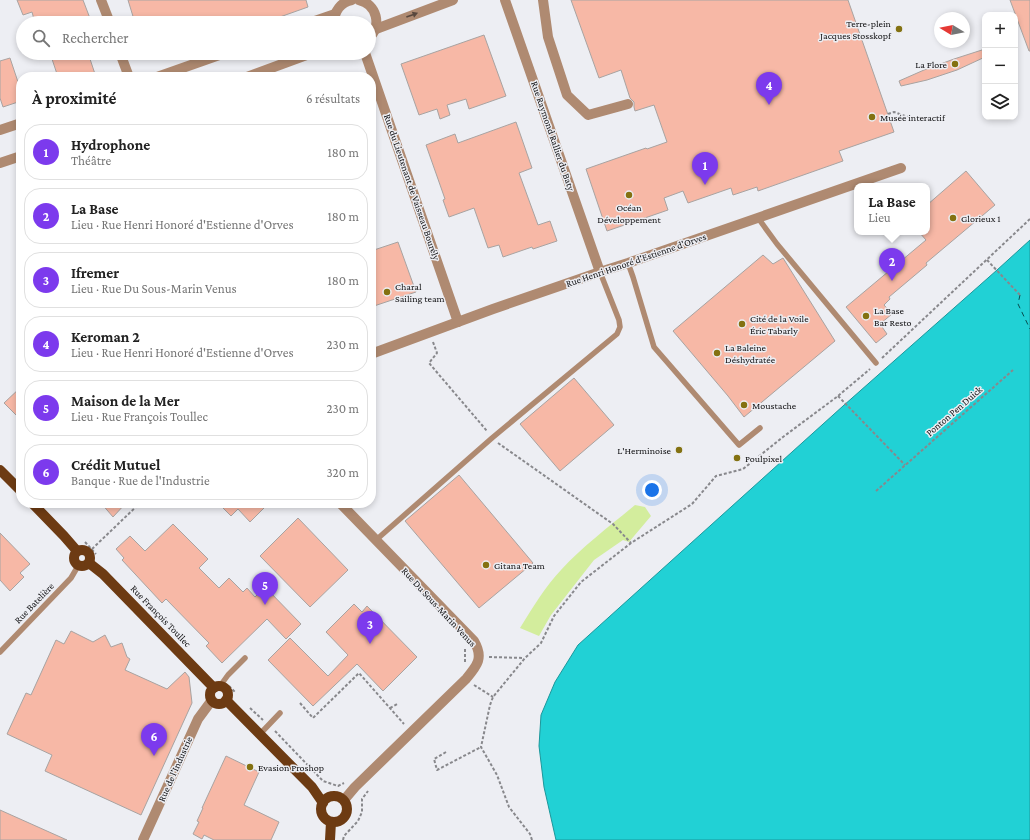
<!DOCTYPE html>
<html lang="fr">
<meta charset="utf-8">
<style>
:root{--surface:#fff;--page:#f6f6f6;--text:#222;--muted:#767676;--line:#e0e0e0;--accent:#7c3aed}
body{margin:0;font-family:"Crimson Pro",serif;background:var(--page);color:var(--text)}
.controls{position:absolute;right:12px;top:12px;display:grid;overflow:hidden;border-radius:8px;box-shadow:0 2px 6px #0003}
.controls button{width:36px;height:36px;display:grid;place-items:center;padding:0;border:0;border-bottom:1px solid var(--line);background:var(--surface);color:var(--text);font:20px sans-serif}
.compass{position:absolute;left:934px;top:12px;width:36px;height:36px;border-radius:50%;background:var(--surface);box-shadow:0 2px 6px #0003;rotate:280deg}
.you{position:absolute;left:652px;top:490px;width:14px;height:14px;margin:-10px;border:3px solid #fff;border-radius:50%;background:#1a73e8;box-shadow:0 0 0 6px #1a73e833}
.badge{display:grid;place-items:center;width:26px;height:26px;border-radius:50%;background:var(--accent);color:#fff;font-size:13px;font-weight:700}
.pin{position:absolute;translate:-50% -33px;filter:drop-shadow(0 1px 2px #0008)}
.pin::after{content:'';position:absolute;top:21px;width:14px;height:12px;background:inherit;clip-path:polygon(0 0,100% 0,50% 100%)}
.popup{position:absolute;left:854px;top:183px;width:76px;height:52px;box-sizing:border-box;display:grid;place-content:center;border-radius:8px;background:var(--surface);filter:drop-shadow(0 1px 3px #0005);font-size:13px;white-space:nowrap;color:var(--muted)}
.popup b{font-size:15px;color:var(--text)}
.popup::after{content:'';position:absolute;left:50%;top:100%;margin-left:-8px;border:8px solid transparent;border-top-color:var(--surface)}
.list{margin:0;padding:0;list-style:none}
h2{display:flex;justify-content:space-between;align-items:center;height:52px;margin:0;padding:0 16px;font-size:17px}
h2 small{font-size:13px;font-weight:400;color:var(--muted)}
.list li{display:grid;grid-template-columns:26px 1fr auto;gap:12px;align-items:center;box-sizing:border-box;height:56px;margin:0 8px 8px;padding:0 8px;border:1px solid var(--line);border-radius:16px}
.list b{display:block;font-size:15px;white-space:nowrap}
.list p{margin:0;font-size:13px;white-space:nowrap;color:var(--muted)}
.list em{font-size:13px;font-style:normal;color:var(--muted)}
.icon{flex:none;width:22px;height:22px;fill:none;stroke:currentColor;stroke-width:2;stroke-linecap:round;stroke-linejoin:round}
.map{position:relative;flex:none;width:1030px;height:840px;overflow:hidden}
.search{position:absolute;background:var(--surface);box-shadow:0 2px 6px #0003;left:16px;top:16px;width:360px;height:44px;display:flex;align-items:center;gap:10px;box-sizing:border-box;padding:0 14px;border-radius:22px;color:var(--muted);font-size:15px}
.panel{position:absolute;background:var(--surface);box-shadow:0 2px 6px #0003;left:16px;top:72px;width:360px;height:436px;border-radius:16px}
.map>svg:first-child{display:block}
.green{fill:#d3ed9d}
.water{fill:#21d1d5;stroke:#1c979b}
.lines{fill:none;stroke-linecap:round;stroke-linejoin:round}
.ferry{stroke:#064e50;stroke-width:1;stroke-dasharray:5 4;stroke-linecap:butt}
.building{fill:#f7b8a6;stroke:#a8a3a1}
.path{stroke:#88888c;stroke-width:2;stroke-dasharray:3 2;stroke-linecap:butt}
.service{stroke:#af8a71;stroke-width:5.5}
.minor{stroke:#af8a71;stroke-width:10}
.tertiary{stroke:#af8a71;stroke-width:10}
.primary{stroke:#6d3b13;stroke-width:10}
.oneway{fill:#58473d}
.poi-dot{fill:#837111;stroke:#edeef3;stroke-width:1.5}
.labels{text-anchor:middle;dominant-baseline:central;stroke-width:3;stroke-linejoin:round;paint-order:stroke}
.poi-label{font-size:10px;fill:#111113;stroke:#edeef3;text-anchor:start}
.street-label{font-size:10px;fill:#111113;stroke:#edeef3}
</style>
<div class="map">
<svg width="1030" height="840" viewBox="0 0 1030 840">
<rect width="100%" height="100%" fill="#edeef3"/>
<!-- green -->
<path class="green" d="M635,505L645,507L651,516L629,542L623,540L594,560L551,615L539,636L520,628C533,607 545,587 561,570C583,546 610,526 635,505Z"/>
<!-- water -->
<polygon class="water" points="1030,240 1030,840 556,840 544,787 539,746 541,715 555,682 578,645 843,406 997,270"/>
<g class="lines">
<!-- ferry -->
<polyline class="ferry" points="1020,295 1018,304 1030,329"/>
</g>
<!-- building -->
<g class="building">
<polygon points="17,0 83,0 91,21 84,23 35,23 32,12 23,15"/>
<polygon points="128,0 306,0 308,7 263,23 248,23 247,18 233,23 135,23"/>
<polygon points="571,0 848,0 894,132 839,151 843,161 758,191 757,187 733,195 731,188 688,203 683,191 664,198 668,210 607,231 586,169 646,148 647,149 667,142 654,105 635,111 634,107 634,102 630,98 621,70 599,78"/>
<polygon points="1010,0 1030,0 1030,51 1029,51"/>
<polygon points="484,35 506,96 469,109 466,99 447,105 450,115 440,119 437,109 419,115 401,64"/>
<polygon points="985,49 985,57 957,70 927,80 901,86 899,81 924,70 954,59"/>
<polygon points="50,53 88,53 96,77 58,77"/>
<polygon points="10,58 21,91 21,101 3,107 0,98 0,61"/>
<polygon points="516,122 532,168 519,173 538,225 550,221 557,241 533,249 532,247 503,257 499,245 488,248 474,208 449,217 443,200 445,199 426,145 455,134 458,143"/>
<polygon points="966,171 995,205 926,263 927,265 889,297 890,299 884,305 892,314 880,324 887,334 876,343 846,307 926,240 919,232 927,232 927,205"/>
<polygon points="398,242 416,292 371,307 371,251"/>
<polygon points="763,255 773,264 783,258 835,341 744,417 728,396 673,331"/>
<polygon points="574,378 614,425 560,471 520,424"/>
<polygon points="21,387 21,420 4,403"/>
<polygon points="459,475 533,563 479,608 405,521"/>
<polygon points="101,503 126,503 113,517"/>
<polygon points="218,503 269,503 250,522 238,509 231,516"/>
<polygon points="298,518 348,570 310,607 260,556"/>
<polygon points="173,524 208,559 199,568 219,588 229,578 243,592 247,588 255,597 265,587 301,624 286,639 267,619 222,663 206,646 209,643 166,599 162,603 122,560 124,558 116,549 130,536 145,551"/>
<polygon points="0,533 30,564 20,573 24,577 10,591 0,580"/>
<polygon points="354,604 362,612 367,606 417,657 383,691 357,664 313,706 268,660 290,638 328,676 348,655 326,632"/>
<polygon points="71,631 93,642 105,635 111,647 122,643 127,657 130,659 125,670 167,689 185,672 189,677 192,703 141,815 45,771 52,755 7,734 26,693 31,695 56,640 64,644"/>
<polygon points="226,756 259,772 244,805 279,822 271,840 214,840 204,835 202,839 193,834 199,822 197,821 203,808 202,808"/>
<polygon points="0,810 67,840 0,840"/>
</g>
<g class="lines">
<!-- path -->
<g class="path">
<polyline points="888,114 894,112 914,119"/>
<polyline points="987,260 1020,295"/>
<polyline points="433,342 437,353 429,363 487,431"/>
<polyline points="882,358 1030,219"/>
<polyline points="838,396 905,465"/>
<polyline points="498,443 613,524 631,543"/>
<polyline points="876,491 1013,370"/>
<polyline points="85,542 96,554"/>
<polyline points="92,549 140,503"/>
<polyline points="489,657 524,658"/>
<polyline points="465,662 465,648"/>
<polyline points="474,685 493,697"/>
<polyline points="229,686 236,693"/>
<polyline points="300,703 313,718 359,673 404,724"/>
<polyline points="250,708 263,720"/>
<polyline points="390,708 397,704"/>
<polyline points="275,731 323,781 338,786 344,783"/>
<polyline points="446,752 434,759 437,770 481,747"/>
<polyline points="343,840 344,836 358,821 362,812 362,799 368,791"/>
<polyline points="532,840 530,834 509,807 497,775 481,747 490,705 493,697 525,658 541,643 554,616 581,582 631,543 692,504 716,476 743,469 783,437 838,396 870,369"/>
</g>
<!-- service -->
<g class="service">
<polyline points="758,218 777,244 876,363"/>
<polyline points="628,263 633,277 654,347 739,445 760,428"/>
<polyline points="376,540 492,438 617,334 620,327 619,320 600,272"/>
<polyline points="0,652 71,578 78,566"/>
<polyline points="220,686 228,675 245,658"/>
<polyline points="260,734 280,713"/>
</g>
<!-- minor -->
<g class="minor">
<polyline points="101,0 110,23"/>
<polyline points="505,0 600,272"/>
<polyline points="543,0 548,37 567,95 588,115 628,104"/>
<polyline points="120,53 129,77"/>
<polyline points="365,53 458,322"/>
<polyline points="371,354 493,309 600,272 628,263 901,168"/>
<path d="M340,503L474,641C484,658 477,666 466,679L355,787L344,800"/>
<polyline points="143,840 198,719 212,700"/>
</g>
<!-- tertiary -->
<g class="tertiary">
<path d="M359,0C377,4 382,26 369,38"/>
<polyline points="309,23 335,14"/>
<path d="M334,23C334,11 341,2 352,0"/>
<polyline points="376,29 453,0"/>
<polyline points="157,77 225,53"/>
<polyline points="247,77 312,53"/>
<polyline points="0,130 21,123"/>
<polyline points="0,163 21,156"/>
</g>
<!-- primary -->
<g class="primary">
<polyline points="0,470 21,491"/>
<polyline points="32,503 64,536 77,551"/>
<circle cx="82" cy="558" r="8"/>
<polyline points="89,563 103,574 214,688"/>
<circle cx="219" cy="695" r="9"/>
<polyline points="226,700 312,787 323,803"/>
<circle cx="334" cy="809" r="13"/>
<polyline points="330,840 331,822"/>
</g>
</g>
<!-- one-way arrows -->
<defs><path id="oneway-solid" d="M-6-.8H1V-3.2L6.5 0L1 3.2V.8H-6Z"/></defs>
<use class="oneway" href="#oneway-solid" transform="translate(412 15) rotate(-20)"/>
<!-- markers -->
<g class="poi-dot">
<circle cx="899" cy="29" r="4"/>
<circle cx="955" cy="64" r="4"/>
<circle cx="872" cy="117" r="4"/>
<circle cx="629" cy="195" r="4"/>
<circle cx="953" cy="218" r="4"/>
<circle cx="387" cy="292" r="4"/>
<circle cx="866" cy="316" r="4"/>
<circle cx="742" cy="324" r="4"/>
<circle cx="717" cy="353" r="4"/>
<circle cx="744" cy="405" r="4"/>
<circle cx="679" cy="450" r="4"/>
<circle cx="737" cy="458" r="4"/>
<circle cx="486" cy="565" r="4"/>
<circle cx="250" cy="767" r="4"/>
</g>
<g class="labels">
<!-- poi labels -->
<g class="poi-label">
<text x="891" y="23" text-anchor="end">Terre-plein<tspan x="891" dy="12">Jacques Stosskopf</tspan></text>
<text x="947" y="64" text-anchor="end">La Flore</text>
<text x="880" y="117">Musée interactif</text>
<text x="629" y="207" text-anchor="middle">Océan<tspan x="629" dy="12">Développement</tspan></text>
<text x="961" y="218">Glorieux 1</text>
<text x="395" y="286">Charal<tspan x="395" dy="12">Sailing team</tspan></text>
<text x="874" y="310">La Base<tspan x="874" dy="12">Bar Resto</tspan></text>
<text x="750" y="318">Cité de la Voile<tspan x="750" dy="12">Éric Tabarly</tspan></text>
<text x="725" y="347">La Baleine<tspan x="725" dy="12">Déshydratée</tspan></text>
<text x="752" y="405">Moustache</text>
<text x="671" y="450" text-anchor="end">L'Herminoise</text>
<text x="745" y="458">Poulpixel</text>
<text x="494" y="565">Gitana Team</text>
<text x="258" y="767">Evasion Proshop</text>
</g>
<!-- street labels -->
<g class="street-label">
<text transform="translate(553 136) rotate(71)">Rue Raymond Rallier du Baty</text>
<text transform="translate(412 187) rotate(71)">Rue du Lieutenant de Vaisseau Bourély</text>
<text transform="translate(636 260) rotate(-19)">Rue Henri Honoré d'Estienne d'Orves</text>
<text transform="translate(954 411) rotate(-41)">Ponton Pen Duick</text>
<text transform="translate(34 603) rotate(-46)">Rue Batelière</text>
<text transform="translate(439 607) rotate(47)">Rue Du Sous-Marin Venus</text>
<text transform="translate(161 616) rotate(46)">Rue François Toullec</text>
<text transform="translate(175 769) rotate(-66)">Rue de l'Industrie</text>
</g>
</g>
</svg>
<div class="controls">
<button>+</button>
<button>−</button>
<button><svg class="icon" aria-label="layers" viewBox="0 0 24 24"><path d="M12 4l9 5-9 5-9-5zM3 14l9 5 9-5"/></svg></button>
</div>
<svg class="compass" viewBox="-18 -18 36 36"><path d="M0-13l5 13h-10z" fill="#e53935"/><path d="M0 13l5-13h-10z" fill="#767676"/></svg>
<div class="you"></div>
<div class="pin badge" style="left:705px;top:185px">1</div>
<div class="pin badge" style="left:892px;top:281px">2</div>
<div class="popup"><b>La Base</b>Lieu</div>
<div class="pin badge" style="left:370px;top:644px">3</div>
<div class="pin badge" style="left:769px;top:105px">4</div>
<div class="pin badge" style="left:265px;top:605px">5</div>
<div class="pin badge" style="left:154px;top:756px">6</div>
<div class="search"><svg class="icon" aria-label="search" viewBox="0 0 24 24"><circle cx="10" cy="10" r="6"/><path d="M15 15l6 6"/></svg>Rechercher</div>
<section class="panel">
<h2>À proximité<small>6 résultats</small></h2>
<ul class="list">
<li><span class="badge">1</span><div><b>Hydrophone</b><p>Théâtre</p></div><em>180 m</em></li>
<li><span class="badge">2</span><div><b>La Base</b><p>Lieu · Rue Henri Honoré d'Estienne d'Orves</p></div><em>180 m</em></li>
<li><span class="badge">3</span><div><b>Ifremer</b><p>Lieu · Rue Du Sous-Marin Venus</p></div><em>180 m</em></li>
<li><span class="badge">4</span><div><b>Keroman 2</b><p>Lieu · Rue Henri Honoré d'Estienne d'Orves</p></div><em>230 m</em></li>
<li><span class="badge">5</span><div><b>Maison de la Mer</b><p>Lieu · Rue François Toullec</p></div><em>230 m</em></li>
<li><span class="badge">6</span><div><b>Crédit Mutuel</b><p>Banque · Rue de l'Industrie</p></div><em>320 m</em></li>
</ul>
</section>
</div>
